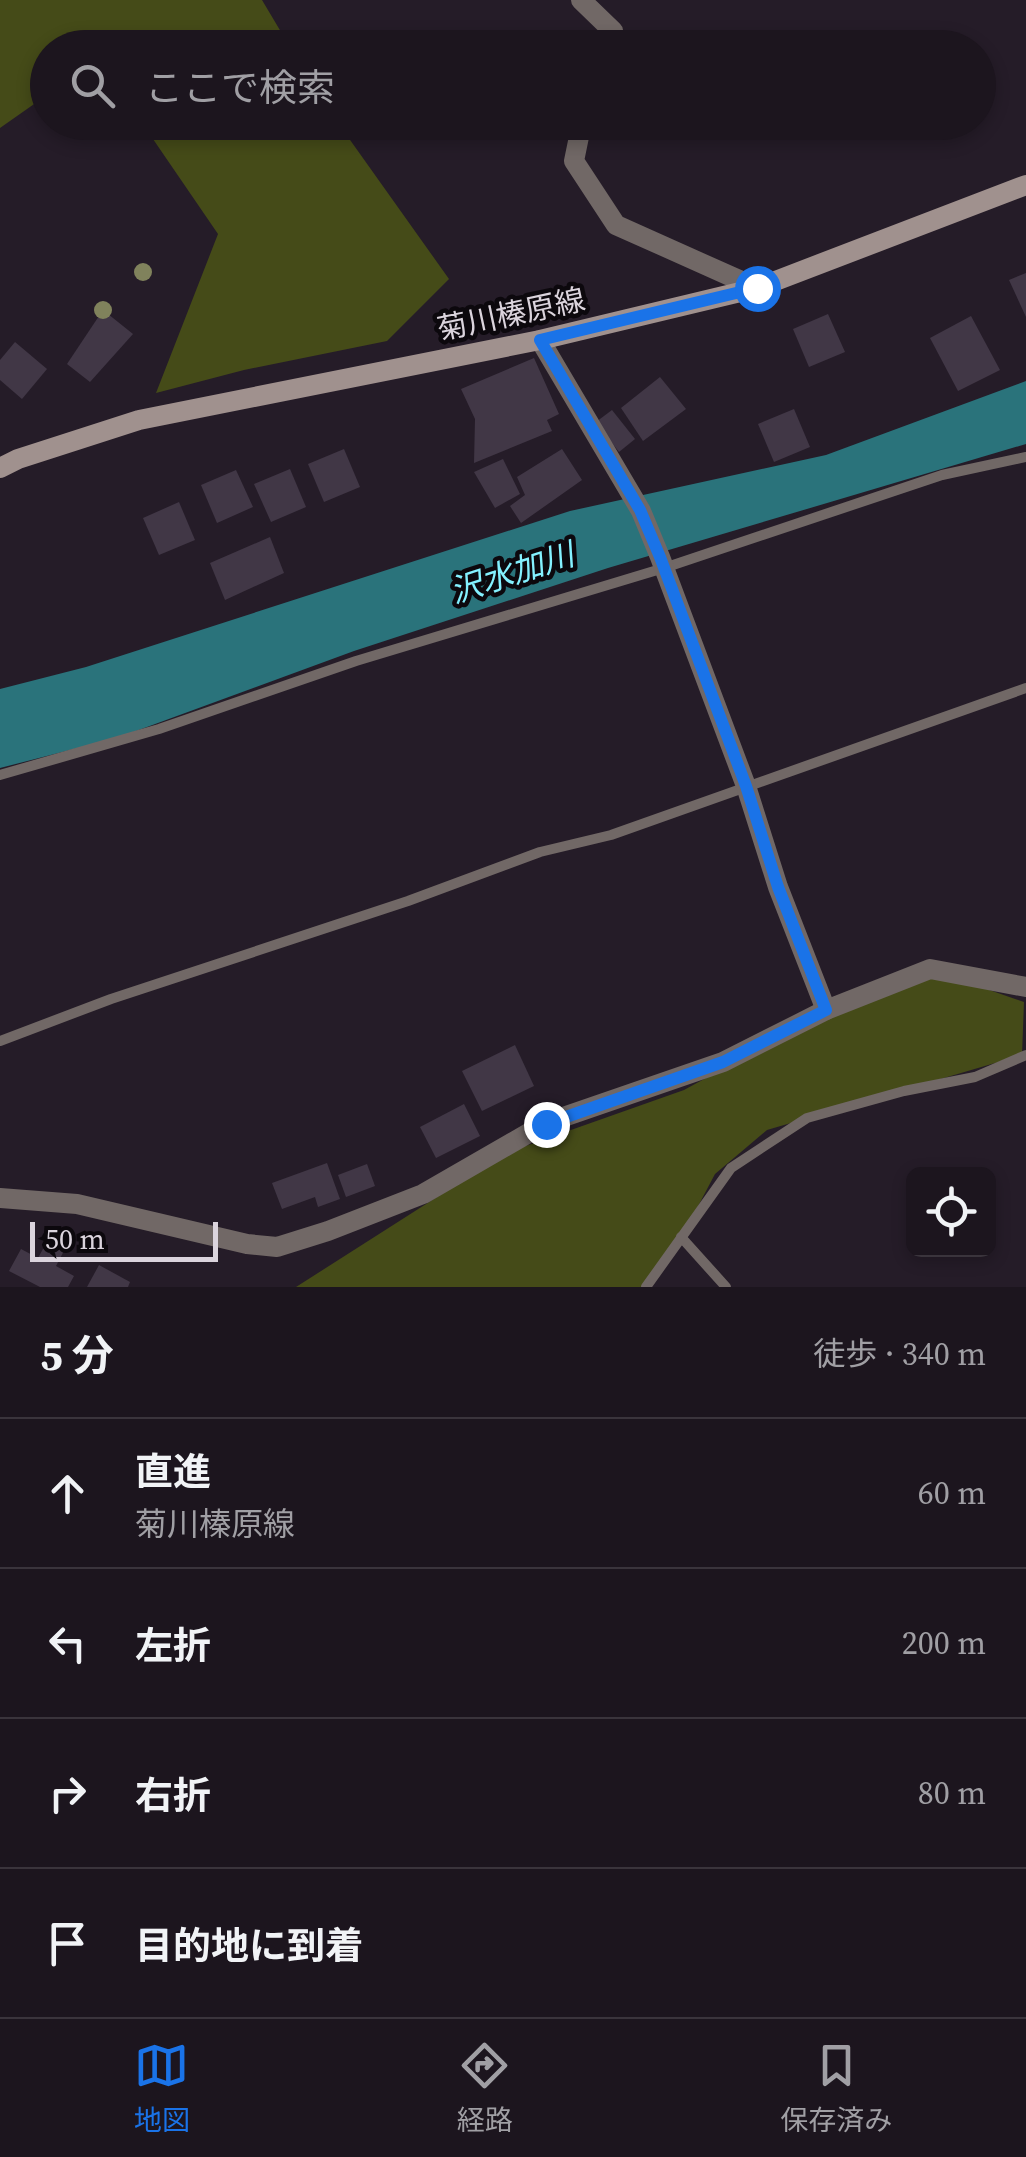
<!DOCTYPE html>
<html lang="ja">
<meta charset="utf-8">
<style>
:root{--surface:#1c151e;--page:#251e27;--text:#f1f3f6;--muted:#a09fa4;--line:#3a343c;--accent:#1a73e8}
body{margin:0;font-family:"Source Serif 4","Noto Sans JP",serif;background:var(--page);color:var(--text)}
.controls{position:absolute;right:30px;bottom:30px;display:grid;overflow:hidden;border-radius:15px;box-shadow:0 5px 15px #0003}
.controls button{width:90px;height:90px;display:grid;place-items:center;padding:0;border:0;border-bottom:2px solid var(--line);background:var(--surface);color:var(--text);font:50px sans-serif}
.scale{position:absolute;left:30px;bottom:25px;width:188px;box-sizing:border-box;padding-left:10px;border:5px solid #dbd4dd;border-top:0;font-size:28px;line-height:35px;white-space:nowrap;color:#dbd4dd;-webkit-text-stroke:8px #0c080d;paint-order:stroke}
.stop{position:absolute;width:30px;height:30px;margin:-22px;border:8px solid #1a73e8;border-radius:50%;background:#fff}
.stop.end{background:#1a73e8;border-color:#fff;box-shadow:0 2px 10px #0008}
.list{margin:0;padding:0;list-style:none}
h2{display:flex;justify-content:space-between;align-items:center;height:130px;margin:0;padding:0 40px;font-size:42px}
h2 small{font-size:32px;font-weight:400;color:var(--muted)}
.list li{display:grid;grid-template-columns:65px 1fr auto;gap:30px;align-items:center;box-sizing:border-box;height:150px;padding:0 40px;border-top:2px solid var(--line)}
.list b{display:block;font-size:38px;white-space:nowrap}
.list p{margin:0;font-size:32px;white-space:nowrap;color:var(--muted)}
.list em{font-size:32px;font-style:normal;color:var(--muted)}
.icon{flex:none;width:55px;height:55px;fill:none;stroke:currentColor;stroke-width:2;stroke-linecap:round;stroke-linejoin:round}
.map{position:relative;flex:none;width:1026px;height:1287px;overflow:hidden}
.search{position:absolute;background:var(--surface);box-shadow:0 5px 15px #0003;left:30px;right:30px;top:30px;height:110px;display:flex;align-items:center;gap:25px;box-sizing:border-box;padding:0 35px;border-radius:55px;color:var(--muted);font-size:38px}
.sheet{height:730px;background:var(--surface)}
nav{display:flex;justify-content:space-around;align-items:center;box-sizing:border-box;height:140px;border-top:2px solid var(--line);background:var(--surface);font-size:28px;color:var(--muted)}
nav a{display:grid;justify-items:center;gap:5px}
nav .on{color:var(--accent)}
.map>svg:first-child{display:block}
.forest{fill:#454b18}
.water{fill:#2a737b}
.building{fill:#413746}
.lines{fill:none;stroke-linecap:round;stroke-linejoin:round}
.lane{stroke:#716866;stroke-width:10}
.street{stroke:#716866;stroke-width:20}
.secondary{stroke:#a0918e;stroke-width:20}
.tree{fill:#80825c}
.route{stroke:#1a73e8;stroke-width:12}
.labels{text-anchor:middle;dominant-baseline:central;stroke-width:9;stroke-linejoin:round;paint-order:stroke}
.street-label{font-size:30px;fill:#dbd4dd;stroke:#0c080d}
.water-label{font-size:32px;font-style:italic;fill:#84f1ff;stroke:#0c080d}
</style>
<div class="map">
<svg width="1026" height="1287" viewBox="0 0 1026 1287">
<rect width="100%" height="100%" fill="#251c28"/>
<!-- forest -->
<g class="forest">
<polygon points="0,0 262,0 290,47 48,48 47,95 0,128"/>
<polygon points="142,123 338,123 449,279 387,341 244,370 156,393 218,234"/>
<polygon points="918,975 975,985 1024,1002 1022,1055 767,1130 715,1174 686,1229 643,1287 296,1287 506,1153 684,1090 750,1054"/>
</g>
<!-- water -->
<polygon class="water" points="1026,381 1026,444 608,568 354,651 117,738 0,768 0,689 86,667 570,511 826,455"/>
<!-- building -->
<g class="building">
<polygon points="1026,273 1026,317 1009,280"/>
<polygon points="103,310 133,334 90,382 67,364"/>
<polygon points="828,314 845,352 809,367 793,329"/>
<polygon points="971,316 1000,370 958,391 930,338"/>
<polygon points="15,342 47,369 22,399 0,380 0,360"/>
<polygon points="534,358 559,414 547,420 552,431 474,463 475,419 461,389"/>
<polygon points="660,377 686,409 643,441 621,408"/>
<polygon points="794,409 810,447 774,462 758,424"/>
<polygon points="612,410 635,439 619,452 596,422"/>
<polygon points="344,449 360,487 324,502 308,464"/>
<polygon points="562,449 582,480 521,523 510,506 525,495 517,477"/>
<polygon points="503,459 520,494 495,508 474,472"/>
<polygon points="290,469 306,507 271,522 254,484"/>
<polygon points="236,470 253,507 217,523 201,485"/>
<polygon points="179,502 195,540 159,555 143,518"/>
<polygon points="270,537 284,573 225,600 210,563"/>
<polygon points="515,1045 534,1086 482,1111 462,1071"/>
<polygon points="464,1104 480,1136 436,1158 420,1127"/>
<polygon points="327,1163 340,1199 318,1207 315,1197 282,1209 272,1183"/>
<polygon points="367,1164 375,1186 346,1197 338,1175"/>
<polygon points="49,1238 66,1247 56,1266 74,1276 68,1287 40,1287 9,1271 21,1249 38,1258"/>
<polygon points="99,1265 130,1282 128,1287 87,1287"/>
</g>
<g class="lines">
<!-- lane -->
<g class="lane">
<polyline points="0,775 159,729 356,661 664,568 942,475 1026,457"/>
<polyline points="0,1041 111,999 408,901 540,852 611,835 1026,688"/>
<polyline points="681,1237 726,1287"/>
<polyline points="646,1287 731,1168 807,1118 904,1091 975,1077 1026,1055"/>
</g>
<!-- street -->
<g class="street">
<polyline points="581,0 613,31 605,48"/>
<polyline points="582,122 574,161 616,225 757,288"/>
<polyline points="540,340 641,511 660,557 746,786 778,887 826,1010"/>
<polyline points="0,1198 77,1204 247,1244 277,1247 328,1231 423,1194 546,1123 723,1062 826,1010 930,969 1026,987"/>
</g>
<!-- secondary -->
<polyline class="secondary" points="0,468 18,459 139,420 540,340 757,288 1026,185"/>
</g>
<!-- trees -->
<g class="tree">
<circle cx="143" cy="272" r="9"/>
<circle cx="103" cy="310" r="9"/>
</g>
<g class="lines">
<!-- route -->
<polyline class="route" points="546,1124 723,1062 826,1010 778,887 746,786 660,557 640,510 540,340 757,288"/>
</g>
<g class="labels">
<!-- street labels -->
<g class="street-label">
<text transform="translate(511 314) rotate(-12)">菊川榛原線</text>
</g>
<!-- water labels -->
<g class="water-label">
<text transform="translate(512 573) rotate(-18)">沢水加川</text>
</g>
</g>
</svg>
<div class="controls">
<button><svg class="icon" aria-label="locate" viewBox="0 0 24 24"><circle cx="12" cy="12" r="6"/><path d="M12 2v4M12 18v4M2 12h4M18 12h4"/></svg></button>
</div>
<div class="scale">50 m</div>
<div class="stop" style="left:757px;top:288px"></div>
<div class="stop end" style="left:546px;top:1124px"></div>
<div class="search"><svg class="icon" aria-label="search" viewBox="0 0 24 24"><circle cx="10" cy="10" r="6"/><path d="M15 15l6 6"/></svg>ここで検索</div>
</div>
<section class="sheet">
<h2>5 分<small>徒歩 · 340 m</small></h2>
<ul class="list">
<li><svg class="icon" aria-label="ahead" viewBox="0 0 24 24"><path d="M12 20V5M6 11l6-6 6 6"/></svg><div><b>直進</b><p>菊川榛原線</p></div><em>60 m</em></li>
<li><svg class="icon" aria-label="left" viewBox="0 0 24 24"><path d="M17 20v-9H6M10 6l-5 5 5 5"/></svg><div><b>左折</b></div><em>200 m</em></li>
<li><svg class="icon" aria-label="right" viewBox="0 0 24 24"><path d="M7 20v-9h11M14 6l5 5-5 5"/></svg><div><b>右折</b></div><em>80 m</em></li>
<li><svg class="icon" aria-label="arrive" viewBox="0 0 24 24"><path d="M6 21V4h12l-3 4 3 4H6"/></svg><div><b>目的地に到着</b></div></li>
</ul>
</section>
<nav>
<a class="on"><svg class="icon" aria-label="map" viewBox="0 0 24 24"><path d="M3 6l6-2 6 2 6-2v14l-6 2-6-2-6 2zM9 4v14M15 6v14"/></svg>地図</a>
<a><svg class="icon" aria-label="directions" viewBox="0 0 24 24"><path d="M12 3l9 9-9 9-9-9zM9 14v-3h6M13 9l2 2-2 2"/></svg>経路</a>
<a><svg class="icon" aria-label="saved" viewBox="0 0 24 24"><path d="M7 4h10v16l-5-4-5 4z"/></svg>保存済み</a>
</nav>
